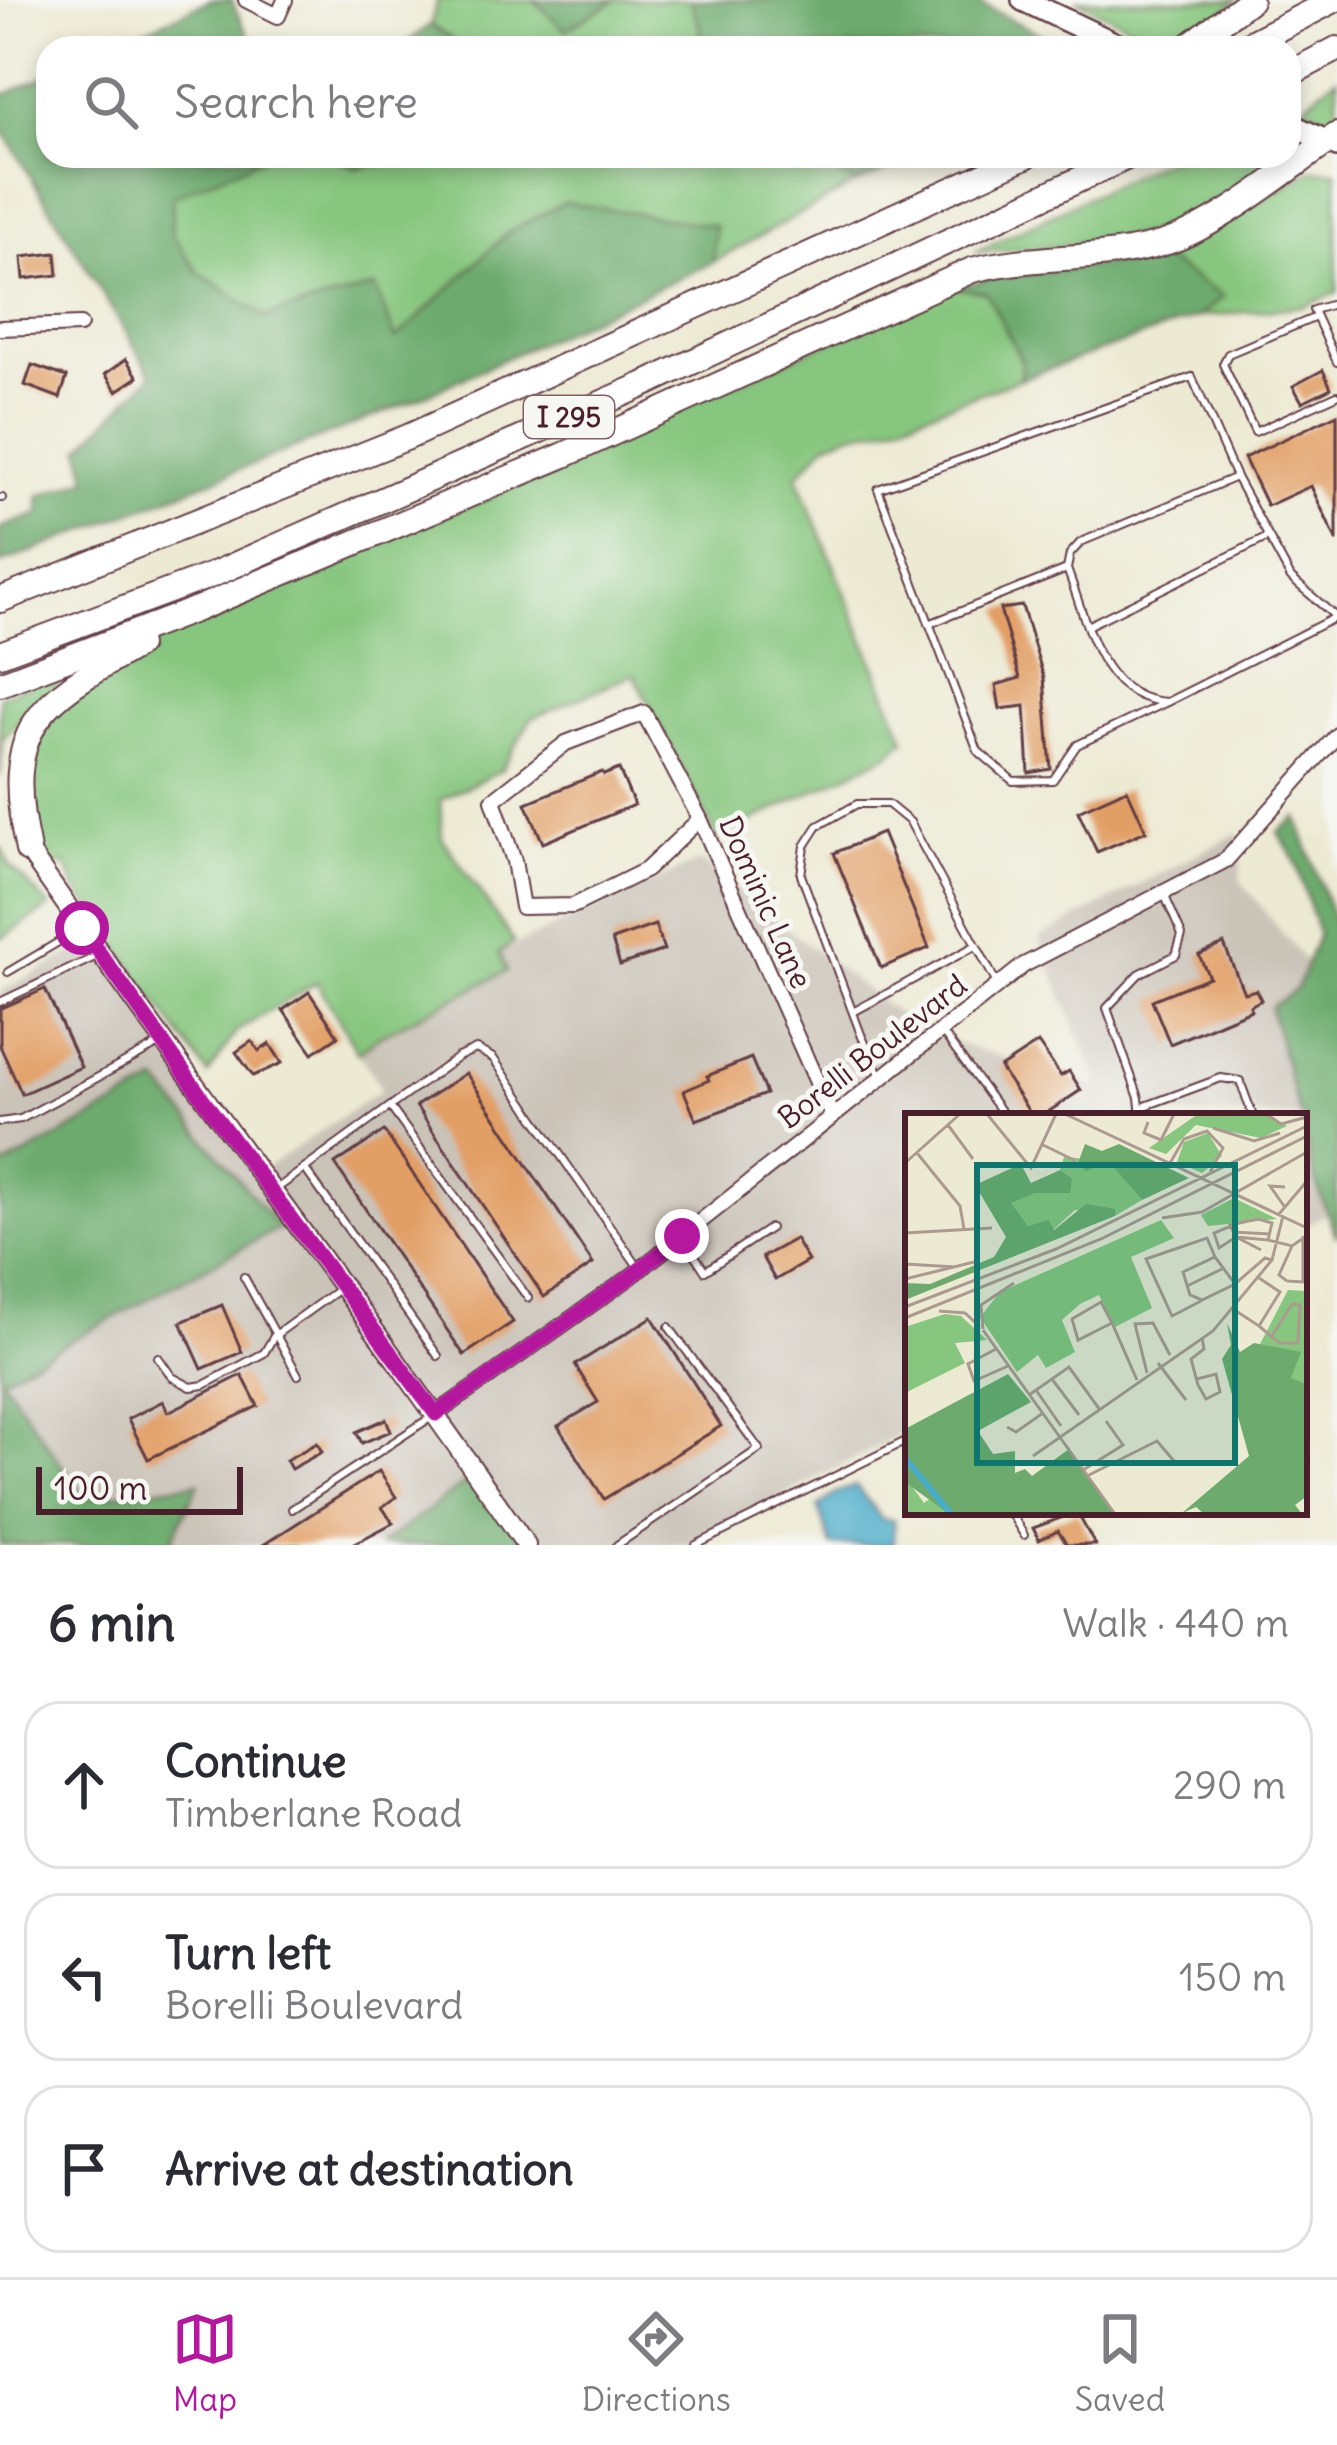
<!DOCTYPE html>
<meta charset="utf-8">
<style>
:root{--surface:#fff;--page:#f2f2f3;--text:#2b2b33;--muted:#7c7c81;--line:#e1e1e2;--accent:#b5179e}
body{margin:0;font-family:Delius,sans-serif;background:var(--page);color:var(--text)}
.scale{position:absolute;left:36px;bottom:30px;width:207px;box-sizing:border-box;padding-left:12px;border:6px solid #4a1f2b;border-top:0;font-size:33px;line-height:42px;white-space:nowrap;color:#4a1f2b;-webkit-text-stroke:9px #f6f6f2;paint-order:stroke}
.stop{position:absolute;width:36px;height:36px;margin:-27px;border:9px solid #b5179e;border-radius:50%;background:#fff}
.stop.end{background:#b5179e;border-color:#fff;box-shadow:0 3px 12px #0008}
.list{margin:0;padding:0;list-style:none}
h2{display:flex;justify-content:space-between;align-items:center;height:156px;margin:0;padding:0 48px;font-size:51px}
h2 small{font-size:39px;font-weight:400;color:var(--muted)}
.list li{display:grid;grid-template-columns:78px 1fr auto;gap:36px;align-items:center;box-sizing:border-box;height:168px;margin:0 24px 24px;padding:0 24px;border:3px solid var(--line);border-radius:36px}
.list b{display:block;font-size:45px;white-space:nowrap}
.list p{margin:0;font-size:39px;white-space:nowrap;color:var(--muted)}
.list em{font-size:39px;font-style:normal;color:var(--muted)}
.icon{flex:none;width:66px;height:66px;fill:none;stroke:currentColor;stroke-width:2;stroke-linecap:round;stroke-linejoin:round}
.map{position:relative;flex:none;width:1337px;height:1545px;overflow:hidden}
.search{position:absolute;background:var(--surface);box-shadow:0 6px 18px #0003;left:36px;right:36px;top:36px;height:132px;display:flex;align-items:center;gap:30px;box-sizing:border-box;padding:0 42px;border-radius:36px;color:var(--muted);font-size:45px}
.sheet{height:732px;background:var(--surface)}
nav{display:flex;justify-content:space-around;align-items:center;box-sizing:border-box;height:168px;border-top:3px solid var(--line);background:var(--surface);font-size:33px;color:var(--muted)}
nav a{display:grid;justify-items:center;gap:6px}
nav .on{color:var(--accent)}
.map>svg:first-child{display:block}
.industrial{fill:#cac3b8}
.green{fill:#86c67e;stroke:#687254;stroke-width:3}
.forest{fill:#6cab6d;stroke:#5b654c;stroke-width:3}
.water{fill:#49acc9;stroke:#4a667a;stroke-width:3}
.building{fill:#e29f65}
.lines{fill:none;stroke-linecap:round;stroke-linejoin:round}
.lane-casing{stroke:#623d44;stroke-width:10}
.street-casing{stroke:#623d44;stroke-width:18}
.secondary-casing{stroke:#623d44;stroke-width:22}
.primary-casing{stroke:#623d44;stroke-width:26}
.highway-casing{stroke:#623d44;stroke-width:28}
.lane{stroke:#fff;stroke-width:6}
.street{stroke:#fff;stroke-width:14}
.secondary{stroke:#fff;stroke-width:18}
.primary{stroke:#fff;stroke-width:21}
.highway{stroke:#fff;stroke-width:24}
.route{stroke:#b5179e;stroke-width:15}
.labels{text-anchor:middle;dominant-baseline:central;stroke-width:10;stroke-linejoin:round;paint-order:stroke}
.shield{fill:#f6f6f2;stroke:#7e6067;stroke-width:3}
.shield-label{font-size:27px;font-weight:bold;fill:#4a1f2b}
.street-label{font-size:30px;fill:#4a1f2b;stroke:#f6f6f2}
.inset-river{fill:none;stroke:#49acc9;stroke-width:6}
.inset-road{fill:none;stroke:#ac9990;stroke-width:3}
.view{fill:#0f766e;fill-opacity:0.15;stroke:#0f766e;stroke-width:6}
.inset-edge{fill:none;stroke:#4a1f2b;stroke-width:6}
</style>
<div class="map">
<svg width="1337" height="1545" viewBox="0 0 1337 1545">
<rect width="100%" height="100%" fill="#f6f6f2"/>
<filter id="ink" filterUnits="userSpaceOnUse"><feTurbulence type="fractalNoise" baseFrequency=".00833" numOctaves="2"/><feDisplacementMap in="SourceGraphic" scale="24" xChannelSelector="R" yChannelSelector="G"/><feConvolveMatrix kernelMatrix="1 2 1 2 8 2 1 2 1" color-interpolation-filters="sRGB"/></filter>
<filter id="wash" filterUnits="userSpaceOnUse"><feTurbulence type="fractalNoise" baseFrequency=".004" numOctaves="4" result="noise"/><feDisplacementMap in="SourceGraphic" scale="48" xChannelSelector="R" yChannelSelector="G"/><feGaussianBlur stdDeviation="2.7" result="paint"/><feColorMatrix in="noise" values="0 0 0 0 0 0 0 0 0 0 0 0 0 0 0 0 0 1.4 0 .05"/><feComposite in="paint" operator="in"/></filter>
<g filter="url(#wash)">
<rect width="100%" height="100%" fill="#edead4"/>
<!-- industrial -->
<g class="industrial">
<polygon points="1237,833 1242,847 1240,880 1305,961 1296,991 1270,1009 1300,1116 908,1116 908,1431 688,1545 526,1545 476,1475 380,1545 175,1545 172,1539 198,1483 84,1499 1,1378 278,1228 0,1169 0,992 94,941 259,1173 382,1089 358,1053 378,1036 506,971 498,953 700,861 921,1032 1100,1087 1039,938"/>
<polygon points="1304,1131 1327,1213 1304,1226"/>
</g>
<!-- green -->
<g class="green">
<polygon points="438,0 534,0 565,30 616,0 691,0 706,48 465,48 430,25"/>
<polygon points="1076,0 1237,0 1212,22 1164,42"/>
<polygon points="1337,77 1337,114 1330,118 1302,107"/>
<polygon points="267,156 330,156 356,168 424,156 797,156 857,183 713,262 714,226 509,232 396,339 375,288 265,317 198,272 171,233 172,196"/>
<polygon points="1172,156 1271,156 1225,194 1154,233 1056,247 975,252"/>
<polygon points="1310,170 1337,171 1337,293 1304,306 1198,317 1223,297 1162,258"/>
<polygon points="953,287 987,293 1022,362 1020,379 887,427 852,433 827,443 797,476 905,739 889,754 717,838 634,674 531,719 501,770 440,800 442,838 514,942 499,953 507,971 379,1036 358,1053 317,982 237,1031 208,1074 75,887 66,863 56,866 27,828 27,733 119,660 231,605"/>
<polygon points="76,666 2,739 0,776 0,696"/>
<polygon points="0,846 10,866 50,907 0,939"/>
</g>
<!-- forest -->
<g class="forest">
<polygon points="210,0 231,0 254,48 107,48"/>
<polygon points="534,0 616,0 565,30"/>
<polygon points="691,0 972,0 1068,48 706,48"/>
<polygon points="430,25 465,48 400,48"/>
<polygon points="48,75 48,156 267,156 173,196 171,233 198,272 265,317 375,287 396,339 509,232 565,202 715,226 713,262 413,401 0,564 0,528 39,514 39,496 88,479 81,448 152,375 0,126 0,97"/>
<polygon points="330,156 424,156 356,168"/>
<polygon points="797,156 921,156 857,183"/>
<polygon points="1162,258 1223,297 1198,317 1020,379 1022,361 987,293 953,287 1001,277"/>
<path d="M1297,817L1337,932V1237C1322,1201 1304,1155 1304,1116H1300L1270,1008L1296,990L1318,934L1295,860L1278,832Z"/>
<polygon points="158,1082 279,1228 2,1378 84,1498 199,1483 172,1539 175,1545 0,1545 0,1169"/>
<polygon points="476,1475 526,1545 380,1545"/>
</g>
<!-- water -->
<polygon class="water" points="856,1486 882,1519 893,1520 894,1545 831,1545 818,1506 840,1491"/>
<g id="blocks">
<!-- building -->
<g class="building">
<polygon points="56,253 58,275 24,279 22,257"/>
<polygon points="126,359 138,377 117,391 105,374"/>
<polygon points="32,365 67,377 60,398 25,385"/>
<polygon points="1323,370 1331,388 1302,402 1293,386"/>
<polygon points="1337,414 1337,542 1311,486 1267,506 1244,458"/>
<polygon points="1022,606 1044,678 1051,769 1029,773 1025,706 1000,709 996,685 1020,678 1000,609"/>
<polygon points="619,769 634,805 543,843 526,803 602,772 604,775"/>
<polygon points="1127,789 1146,831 1097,852 1078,811"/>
<polygon points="882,833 929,948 881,968 834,853"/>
<polygon points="655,925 664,950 620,965 612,940"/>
<polygon points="1224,944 1244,993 1256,990 1261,1000 1250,1006 1251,1010 1170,1044 1152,1000 1209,977 1199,955"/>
<polygon points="45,989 81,1067 22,1094 0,1046 0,1009"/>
<polygon points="309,992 338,1036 313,1053 283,1010"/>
<polygon points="252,1041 259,1051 270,1044 282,1063 253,1076 236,1052"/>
<polygon points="1038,1043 1061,1076 1069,1071 1081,1090 1042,1116 1032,1116 1000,1068"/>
<polygon points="751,1058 766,1094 696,1120 684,1091 709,1080 707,1076"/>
<polygon points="466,1073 593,1264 544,1297 416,1106"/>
<polygon points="384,1131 513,1322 464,1355 335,1164"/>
<polygon points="795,1239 808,1261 775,1280 762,1257"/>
<polygon points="222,1305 242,1352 202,1369 181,1322"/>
<polygon points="652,1317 721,1426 604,1499 558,1426 598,1402 575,1365"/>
<polygon points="242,1375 258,1406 148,1459 128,1419 163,1401 168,1412"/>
<polygon points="386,1419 391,1431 362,1443 356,1432"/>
<polygon points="317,1443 322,1452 291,1469 286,1460"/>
<polygon points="379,1471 396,1497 382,1507 393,1523 351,1545 263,1545"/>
<polygon points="1077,1512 1095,1545 1067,1545 1058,1531 1039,1540 1033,1528"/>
</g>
</g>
</g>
<g filter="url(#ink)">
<use href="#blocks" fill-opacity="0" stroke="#623d44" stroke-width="3"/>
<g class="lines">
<!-- lane casing -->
<g class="lane-casing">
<g id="lane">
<polyline points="1337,303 1313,310 1337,362"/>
<polyline points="1316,317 1228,354 1223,364 1255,432 1337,395"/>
<polyline points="0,498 2,498"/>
<path d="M1336,617L1291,578L1236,477L1081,542L1070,554L1067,569C1088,623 1099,699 1167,702L1336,617L1337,616"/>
<polyline points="929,624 1067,569"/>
<polyline points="1089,625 1268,537"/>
<polyline points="1167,702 1077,745 1053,780 1013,781 978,751 878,489 1192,377 1236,477"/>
<polyline points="8,972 77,931"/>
<polyline points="0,1002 97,956"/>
<polyline points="853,1012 975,946"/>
<polyline points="942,1032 1004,1116"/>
<polyline points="881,1076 862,1037 801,875 805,846 818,826 857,804 888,804 910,822 996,982"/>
<polyline points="391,1108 528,1298"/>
<polyline points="1140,1108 1221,1078 1240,1081 1253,1116"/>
<polyline points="1141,1116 1139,1098 1107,1008 1139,974 1176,955 1182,935 1164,894"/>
<polyline points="0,1122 21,1119 163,1042"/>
<polyline points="305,1169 438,1356"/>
<polyline points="275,1190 458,1057 476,1049 493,1058 639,1268"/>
<polyline points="684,1239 705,1271 770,1228"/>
<polyline points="244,1277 298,1375"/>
<polyline points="158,1357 172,1377 191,1387 204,1385 264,1353 274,1336 339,1289"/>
<polyline points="292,1509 433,1416"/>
<polyline points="1010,1512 1024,1535"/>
<polyline points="617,1545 759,1449 669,1327"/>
<polyline points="696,1545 908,1440"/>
</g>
</g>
<!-- street casing -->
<g class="street-casing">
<g id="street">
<polyline points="246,0 278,16 285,0"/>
<polyline points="0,328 80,325"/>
<polyline points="700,819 646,870 573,906 522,907 514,861 493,800 566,743 644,713 700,819 832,1116"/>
<polyline points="436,1414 629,1278 1024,965 1226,860 1337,735"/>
</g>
</g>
<!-- secondary casing -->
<g class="secondary-casing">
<path id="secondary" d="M28,850C190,1085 365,1310 526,1545"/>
</g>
<!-- primary casing -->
<g class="primary-casing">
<g id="primary">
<polyline points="1023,0 1124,48"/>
<polyline points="1289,124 1337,146"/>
</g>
</g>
<!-- highway casing -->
<g class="highway-casing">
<g id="highway">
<polyline points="1186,48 1250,0"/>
<polyline points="1241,48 1334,0"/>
<polyline points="1289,74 1337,49"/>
<polyline points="0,600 408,437 1026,156"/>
<polyline points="0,654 212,575 643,385 1129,156"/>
<path d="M0,684L197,609L562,456L972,270C1035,254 1102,262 1164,243C1219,226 1289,168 1337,135"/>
<path d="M28,850C0,723 42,701 138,645"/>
</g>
</g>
<!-- lane -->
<use href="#lane" class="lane"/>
<!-- street -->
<use href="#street" class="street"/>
<!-- secondary -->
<use href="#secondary" class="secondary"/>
<!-- primary -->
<use href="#primary" class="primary"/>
<!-- highway -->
<use href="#highway" class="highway"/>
</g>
</g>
<g class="lines" filter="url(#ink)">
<!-- route -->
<polyline class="route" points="82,928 213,1113 436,1414 629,1278 682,1236"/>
</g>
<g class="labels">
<!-- shield labels -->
<rect class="shield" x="524" y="396" width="90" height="42" rx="9"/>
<g class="shield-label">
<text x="569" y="417">I 295</text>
</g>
<!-- street labels -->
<g class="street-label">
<text transform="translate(766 902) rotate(66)">Dominic Lane</text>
<text transform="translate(872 1051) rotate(-38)">Borelli Boulevard</text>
</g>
</g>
<!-- overview -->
<g transform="translate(905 1113)">
<rect width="402" height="402" fill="#edead4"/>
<path d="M293,1H360L382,13L356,25L291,12L261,41L244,35ZM303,20L317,43L297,60L272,49L279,29ZM159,44L204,48L237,87L210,103L170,97L148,117L123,113L105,90L167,65L155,57ZM329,85L372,106L303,113L296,102ZM256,107L269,125L226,144L247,195L210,214L194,182L175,191L157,207L170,239L141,255L133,242L112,259L75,204L95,179ZM383,177L402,178V271L385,265L386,238L354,233ZM40,201L56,203L82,227L50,230L60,250L0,280V214ZM3,368L19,390L29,383L44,401H0Z" fill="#86c67e"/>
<path d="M180,31L197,38L214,31L284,65L237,87L204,49L181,58L173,50ZM116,51L126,70L155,57L167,65L165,80H130L106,90L123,113L144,107L149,117L181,91L210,96V103L0,187V170L25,171L89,144L101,124L70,72ZM322,210L335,239L349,230L396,239L386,265L402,271V383L390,392L397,401H299L291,394L277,400L344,343L317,246L326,232ZM103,261L126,289L73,318L88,341L110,338V360L120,356L127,363L164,336L211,401H44L0,369V316Z" fill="#6cab6d"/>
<path class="inset-river" d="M0,345L46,401"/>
<path class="inset-road" d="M82,1L126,55L151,1M160,1L402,115M361,1L376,11L402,4M243,9L239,20L256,27L269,1M43,12L68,46M308,15L349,28L375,20M136,31L171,48M12,40L55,93L59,116M0,50L55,1M265,50L279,26L302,18L318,35L305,59M379,93L365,73L380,74M374,101L402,68M257,105L297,99L402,39M326,113L309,120L314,135L331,124L356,137M328,119L365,121M0,120L87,115M363,127L331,124L325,112L353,106L367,110L363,127L387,133L397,126M0,151L51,154M0,166L73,148M382,168L398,169V123M382,168L374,162L387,133M330,171L310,144L278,159L285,182L297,187L330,171L360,145L367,147M282,173L317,156M296,188L267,203L241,146L302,125L310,144M0,194L151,136L402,13M328,196L354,213L375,179L354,165M34,198L60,200L75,214M0,205L196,126L402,23M207,210L173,227L167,206L196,189L207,210L232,267M354,213L374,230H393L395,192L387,191L367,223M78,216L76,192L109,170M78,217L210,401M91,236L63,251L69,268L103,253M253,250L281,287M242,260L230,211L248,210L265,242M147,266L174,302M292,266L311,261L315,279L301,286L293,272L286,246L299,236L297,224M131,277L156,313M124,282L164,254L195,297M102,314L111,319L138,300M128,343L308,218L367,147L378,103M178,357L218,332L201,308M182,363L252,328L269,348"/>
<path class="view" d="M72,52H330V350H72Z"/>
<rect width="402" height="402" class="inset-edge"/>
</g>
</svg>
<div class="scale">100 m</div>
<div class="stop" style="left:82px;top:928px"></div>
<div class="stop end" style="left:682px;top:1236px"></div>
<div class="search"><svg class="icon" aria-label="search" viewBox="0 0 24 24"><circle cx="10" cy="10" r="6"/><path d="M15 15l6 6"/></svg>Search here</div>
</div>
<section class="sheet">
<h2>6 min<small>Walk · 440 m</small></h2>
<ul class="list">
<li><svg class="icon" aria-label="ahead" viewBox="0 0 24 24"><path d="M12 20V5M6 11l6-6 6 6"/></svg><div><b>Continue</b><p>Timberlane Road</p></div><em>290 m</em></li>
<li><svg class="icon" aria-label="left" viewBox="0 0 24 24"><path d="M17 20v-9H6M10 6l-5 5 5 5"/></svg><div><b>Turn left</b><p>Borelli Boulevard</p></div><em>150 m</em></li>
<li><svg class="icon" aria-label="arrive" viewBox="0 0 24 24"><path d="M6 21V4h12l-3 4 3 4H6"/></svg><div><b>Arrive at destination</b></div></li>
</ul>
</section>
<nav>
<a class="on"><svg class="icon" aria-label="map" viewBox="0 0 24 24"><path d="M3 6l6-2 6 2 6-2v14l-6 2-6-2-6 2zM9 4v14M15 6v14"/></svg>Map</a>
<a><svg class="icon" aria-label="directions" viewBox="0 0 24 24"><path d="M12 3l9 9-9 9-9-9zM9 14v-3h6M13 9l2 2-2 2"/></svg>Directions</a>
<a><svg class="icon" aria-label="saved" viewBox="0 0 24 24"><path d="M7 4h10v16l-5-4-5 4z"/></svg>Saved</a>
</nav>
